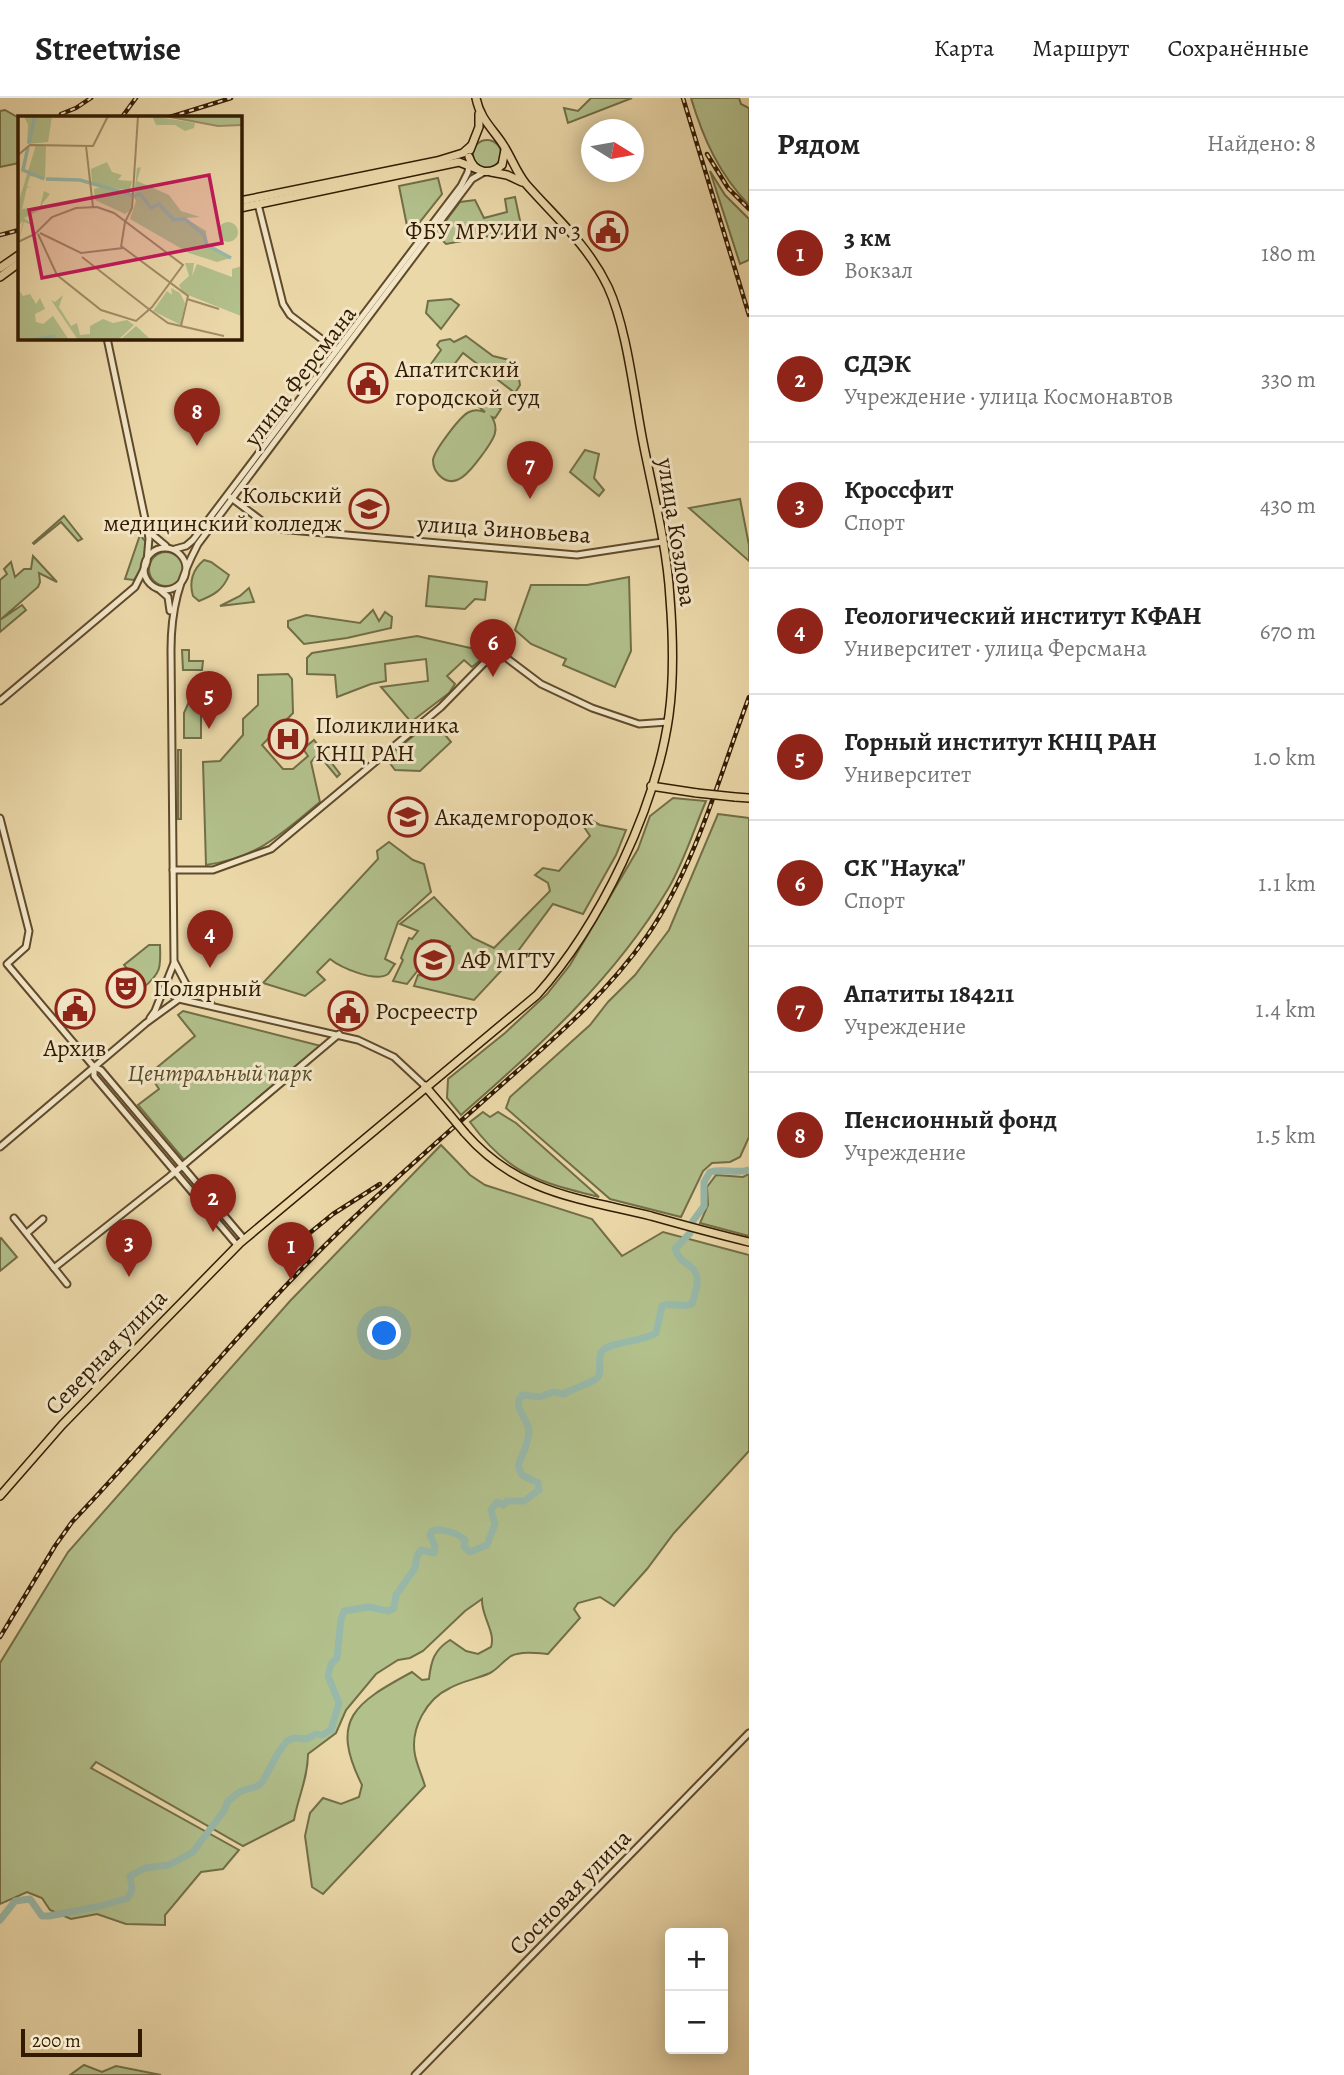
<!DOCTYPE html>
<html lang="ru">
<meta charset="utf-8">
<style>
:root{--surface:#fff;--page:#f6f6f6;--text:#222;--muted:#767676;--line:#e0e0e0;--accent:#8f2418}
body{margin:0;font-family:Alegreya,serif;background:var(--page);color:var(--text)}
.controls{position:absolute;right:21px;bottom:21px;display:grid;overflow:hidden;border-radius:7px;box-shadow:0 4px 18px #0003}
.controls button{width:63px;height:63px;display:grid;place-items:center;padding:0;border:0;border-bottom:2px solid var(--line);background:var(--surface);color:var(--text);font:35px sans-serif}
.compass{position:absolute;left:581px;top:21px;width:63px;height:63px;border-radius:50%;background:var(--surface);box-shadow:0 4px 18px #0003;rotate:101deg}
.scale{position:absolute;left:21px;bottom:18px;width:121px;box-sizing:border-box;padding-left:7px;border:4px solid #321b01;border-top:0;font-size:19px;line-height:24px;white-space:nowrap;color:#321b01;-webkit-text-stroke:5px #f2e6c7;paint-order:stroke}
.you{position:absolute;left:385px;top:1236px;width:24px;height:24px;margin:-18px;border:5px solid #fff;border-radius:50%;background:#1a73e8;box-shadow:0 0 0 10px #1a73e833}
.badge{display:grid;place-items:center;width:46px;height:46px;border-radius:50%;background:var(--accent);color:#fff;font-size:23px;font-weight:700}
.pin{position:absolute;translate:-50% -58px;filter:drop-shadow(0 2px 4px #0008)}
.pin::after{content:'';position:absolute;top:37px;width:24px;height:21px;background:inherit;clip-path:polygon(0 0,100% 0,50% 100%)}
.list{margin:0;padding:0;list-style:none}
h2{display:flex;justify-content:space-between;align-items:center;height:91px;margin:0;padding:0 28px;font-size:30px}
h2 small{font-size:23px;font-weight:400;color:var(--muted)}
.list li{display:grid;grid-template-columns:46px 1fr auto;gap:21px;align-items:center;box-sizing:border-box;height:126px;padding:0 28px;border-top:2px solid var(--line)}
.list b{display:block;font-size:26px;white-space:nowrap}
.list p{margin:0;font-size:23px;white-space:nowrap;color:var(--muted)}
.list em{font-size:23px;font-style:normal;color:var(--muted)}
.map{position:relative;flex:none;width:749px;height:1977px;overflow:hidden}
header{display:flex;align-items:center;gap:42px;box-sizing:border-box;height:98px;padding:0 35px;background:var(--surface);border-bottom:2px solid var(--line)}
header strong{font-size:33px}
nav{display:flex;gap:38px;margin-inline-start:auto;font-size:24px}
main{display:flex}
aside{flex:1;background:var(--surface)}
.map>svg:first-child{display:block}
.green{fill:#b2c08c;stroke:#726e46;stroke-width:2}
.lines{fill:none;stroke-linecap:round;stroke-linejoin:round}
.river{stroke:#98b9aa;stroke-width:7}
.minor-casing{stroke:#604a2b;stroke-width:9}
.major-casing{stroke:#321b01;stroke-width:10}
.minor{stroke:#f2e6c7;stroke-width:5}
.major{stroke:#ebd8a9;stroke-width:7}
.rail-casing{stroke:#321b01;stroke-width:4.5}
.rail{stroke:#f2e6c7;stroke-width:2;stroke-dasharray:5;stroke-linecap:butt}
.major-bridge-casing{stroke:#321b01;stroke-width:10;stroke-linecap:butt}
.major-bridge{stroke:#ebd8a9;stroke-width:7}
.labels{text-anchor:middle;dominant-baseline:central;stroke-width:6;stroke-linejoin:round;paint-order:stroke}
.poi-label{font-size:24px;fill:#321b01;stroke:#f2e6c7;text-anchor:start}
.street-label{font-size:24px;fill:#321b01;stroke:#f2e6c7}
.park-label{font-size:24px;font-style:italic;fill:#584d2b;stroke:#f2e6c7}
.inset-river{fill:none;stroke:#98b9aa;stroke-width:3.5}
.inset-road{fill:none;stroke:#a18c66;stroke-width:2}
.view{fill:#c2185b;fill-opacity:0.15;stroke:#c2185b;stroke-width:3.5}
.inset-edge{fill:none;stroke:#321b01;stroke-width:3.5}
</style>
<header>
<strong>Streetwise</strong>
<nav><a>Карта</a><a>Маршрут</a><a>Сохранённые</a></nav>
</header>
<main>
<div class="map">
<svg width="749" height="1977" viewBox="0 0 749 1977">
<rect width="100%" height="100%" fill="#ebd8a9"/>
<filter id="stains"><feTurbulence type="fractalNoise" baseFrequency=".00286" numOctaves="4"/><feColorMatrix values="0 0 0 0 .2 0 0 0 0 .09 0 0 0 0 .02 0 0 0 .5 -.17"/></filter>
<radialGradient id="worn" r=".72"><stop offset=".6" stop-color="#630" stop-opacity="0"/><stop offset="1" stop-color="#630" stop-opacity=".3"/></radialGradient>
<!-- green -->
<g class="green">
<polygon points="591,0 632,0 568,25 564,10 578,13"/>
<path d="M691,0H739L741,6L749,10V107C719,76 703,40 691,0Z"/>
<polygon points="5,12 19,20 19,65 0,69 0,13"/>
<circle cx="487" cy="56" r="14"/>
<polygon points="710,73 725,97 749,121 749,162 740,166"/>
<polygon points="438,80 442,96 419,125 407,128 399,88"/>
<polygon points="515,99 522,132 446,146 436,136 460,104 475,102 484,120 507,114 505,101"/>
<polygon points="451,201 459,207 441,231 426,215 428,203"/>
<polygon points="466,238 493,258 509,262 517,268 520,287 515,295 463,255 446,277 431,266 441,252 437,247 440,243 450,241 454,244"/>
<path d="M483,299L501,311L495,320L492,319C500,333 493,341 485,353C475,366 457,396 439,377C435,373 433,367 433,362C434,353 460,318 469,314C475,311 480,312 485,314L477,307Z"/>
<polygon points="585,352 599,356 594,380 604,392 599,398 570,374"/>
<polygon points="740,401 749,447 749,463 689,410"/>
<polygon points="64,418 82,441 78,443 61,424 34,446 33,445"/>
<polygon points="140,437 146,444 143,468 134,482 125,481"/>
<circle cx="166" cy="471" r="17"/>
<polygon points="33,458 57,484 39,475 40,484 38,489 0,522 22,507 26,512 0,534 0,482 7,476 4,471 11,464 15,479 24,471 31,471"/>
<path d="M204,462L211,464L229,477C223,492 214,497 199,503L193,498C189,484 192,472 204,462Z"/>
<polygon points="429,478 487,484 485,502 475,501 465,511 426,508"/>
<polygon points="629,479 631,553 615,589 563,567 566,561 531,546 515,532 531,487 587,487"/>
<polygon points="249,490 254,504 220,508 240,498"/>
<polygon points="373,512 379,523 385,514 392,519 391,530 347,540 304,546 288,529 288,523 306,517 360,525"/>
<polygon points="417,538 484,553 484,559 472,569 464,562 447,578 455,586 449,595 411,624 381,589 428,583 426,561 385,566 386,583 371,586 337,599 335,577 307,576 307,560 312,555"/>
<polygon points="182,552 189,552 189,563 203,563 202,572 183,572"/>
<path d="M288,576L292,581L293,615L262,647L283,671H293L308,658L303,651L314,642L340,676L337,679L318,656L311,664L320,704C281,736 259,759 206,767L203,664L220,663L243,637V621L258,607V577Z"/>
<polygon points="206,596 206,608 201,612 201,640 184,640 184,615 192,597"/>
<polygon points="433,622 451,644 420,673 395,672 386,660"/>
<rect x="178" y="652" width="3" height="69"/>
<path d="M673,700L706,703C694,731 684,764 668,791C615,880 538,950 461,1017L447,1000L448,981L505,935L547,896L570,867L638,751L650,718Z"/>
<polygon points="718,716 749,720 749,1039 740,1059 730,1064 712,1065 703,1073 681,1119 610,1101 506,1010 510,999 590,927 608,904 635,877 669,832"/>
<polygon points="587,720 600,727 626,732 616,757 583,816 553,806 512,861 474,902 414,888 418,877 437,879 450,848 431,842 418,872 407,886 393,883 403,862 401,860 409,840 412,841 418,833 400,826 434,799 473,840 494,850 550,793 548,785 535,777 543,770 559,773 590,738 580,723"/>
<path d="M389,744L413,762L424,766L431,794L398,824L385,861L395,866C392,869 391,873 388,876C375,885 340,869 330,861L317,874L325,882L305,898L263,885L378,761L377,753Z"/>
<path d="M149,847H160C161,870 161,875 143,890L124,867Z"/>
<polygon points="183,913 321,948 185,1063 138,1007 159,991 149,976 195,938 178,917"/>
<path d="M483,1014L490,1019L498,1014L516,1025L599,1099C538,1084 508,1076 470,1024Z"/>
<path d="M441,1047L470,1077L485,1087L592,1121L622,1158L663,1134L749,1157V1353L674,1435L647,1471L614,1508L600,1499L578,1505L574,1511L580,1520L548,1556C537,1555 521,1553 511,1558C503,1563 498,1571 490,1575C477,1581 462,1583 450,1590C426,1601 410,1631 415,1657C417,1667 422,1678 425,1688L323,1796L312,1789L305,1738L310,1715L323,1700L341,1706L359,1699L362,1687C329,1621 355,1605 412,1574L422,1582L429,1581C431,1563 434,1552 450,1542L466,1553L478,1556L491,1549C496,1534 481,1518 482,1501L465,1513L423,1553L410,1560L398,1562L376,1576L346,1612L336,1635L308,1656C308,1680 298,1699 294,1722L243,1748L96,1664L91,1670L239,1752L223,1771L201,1774L165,1817V1827L126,1826L97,1816L71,1821L50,1812L42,1800L27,1794L0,1806V1565L68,1454L290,1203Z"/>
<polygon points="749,1076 749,1138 700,1125 708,1107 707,1089 716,1077 743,1079"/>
<polygon points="1,1140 17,1159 0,1173 0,1141"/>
<polygon points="84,1967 102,1974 116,1968 161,1977 70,1977"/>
</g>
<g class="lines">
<!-- river -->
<g class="river">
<path d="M693,1123L704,1108V1084L710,1074C723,1070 735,1076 749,1072"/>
<path d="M0,1822L15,1803L30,1801L42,1818H49L101,1808L128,1800L132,1792L130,1778L145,1770L169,1767L192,1755L224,1713L228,1703L241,1693L258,1688L263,1683L278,1655L287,1643L294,1640L307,1641L316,1636L322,1637L331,1632L339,1605L328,1578L331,1566L337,1560L341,1521L344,1513L369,1509L388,1513L394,1510L396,1497L415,1470L417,1458L421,1452L434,1455L435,1448L430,1437L432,1433C441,1430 458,1435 465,1442L464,1449L470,1454L487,1447L495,1426L491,1412L497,1404L503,1407L507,1403H524L539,1392L538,1385L522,1377L518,1368C521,1359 529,1344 529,1334C529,1320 511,1310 522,1297L540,1299L553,1294L564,1296C573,1290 594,1285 598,1279C603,1271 596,1259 603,1252C614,1243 642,1244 656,1235L662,1208C675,1203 680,1211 692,1206C695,1194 703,1178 690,1168C681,1161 681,1164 675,1151L690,1135"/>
</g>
<!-- minor casing -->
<g class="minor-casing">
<g id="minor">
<polyline points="258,106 283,206 290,217 336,252"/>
<polyline points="107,240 149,440 147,464"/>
<polyline points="230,399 270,429 278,431 577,457 662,444"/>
<polyline points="148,433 166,448"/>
<circle cx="165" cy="471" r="21"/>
<polyline points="175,451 186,448 193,442 461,88 468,74 469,66"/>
<polyline points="160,492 168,499 170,513"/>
<polyline points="0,603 135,489 146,467"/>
<polyline points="0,720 29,833 26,849 7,866 94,969 101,972 244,1141"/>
<polyline points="173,772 213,772 271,751 441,609 493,556 504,558 541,586 592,610 639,626 668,624"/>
<polyline points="166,888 171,896 179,901 358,942 394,959 425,988"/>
<path d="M211,906L186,886L174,863L171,552C171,511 179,482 198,446L472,81L484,74"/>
<polyline points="150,920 155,913 174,865"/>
<polyline points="94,969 94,978 237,1147"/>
<polyline points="0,1049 146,925 179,901"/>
<polyline points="14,1120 67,1186"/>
<polyline points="27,1135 43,1121"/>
<polyline points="54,1170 169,1079 339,936"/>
<polyline points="415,1977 749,1635"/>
</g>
</g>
<!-- major casing -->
<g class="major-casing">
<g id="major">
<polyline points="470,52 479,29 479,16"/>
<path d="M469,59C474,75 490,78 502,67L505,52"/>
<polyline points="491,74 507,77 522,84"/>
<polyline points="240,103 437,63 463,55 471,48"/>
<polyline points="240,110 459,64 477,71"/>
<polyline points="0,170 19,157"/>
<polyline points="0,179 19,165"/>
<polyline points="651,688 697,695"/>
<polyline points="735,699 749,700"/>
<polyline points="425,988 449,1016"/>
<path d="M465,1035C517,1095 578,1100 651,1118C683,1127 716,1136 749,1144"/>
<path d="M0,1398L62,1327L240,1145L537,897C600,827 656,710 669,617C674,580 673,538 670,500C667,448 653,395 643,344C634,298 627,230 608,189C588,147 556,120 526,86C516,74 511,58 502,45C491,29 480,20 476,0"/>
</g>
</g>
<!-- minor -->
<use href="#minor" class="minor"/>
<!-- major -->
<use href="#major" class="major"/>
<!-- rail casing -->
<g class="rail-casing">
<g id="rail">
<polyline points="683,0 749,217"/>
<polyline points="61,16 76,10 91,0"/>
<polyline points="122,19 136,0"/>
<polyline points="170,19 231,0"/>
<polyline points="707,56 728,90 749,111"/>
<polyline points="0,137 19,132"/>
<polyline points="306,1138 333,1116 380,1086"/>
<path d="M0,1539L55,1448L72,1424C166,1326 250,1218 349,1124C400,1076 454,1029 507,982C557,938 608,894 647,838C696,767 719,679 749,599"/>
</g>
</g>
<!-- rail -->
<use href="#rail" class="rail"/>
<!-- major-bridge casing -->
<g class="major-bridge-casing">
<g id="major-bridge">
<polyline points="697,695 735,699"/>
<polyline points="449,1016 465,1035"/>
</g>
</g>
<!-- major-bridge -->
<use href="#major-bridge" class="major-bridge"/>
</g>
<!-- icons -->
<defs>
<g id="civic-ring" transform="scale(2.0125)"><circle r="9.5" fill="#f2e6c7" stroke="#8f2418" stroke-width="1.5"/><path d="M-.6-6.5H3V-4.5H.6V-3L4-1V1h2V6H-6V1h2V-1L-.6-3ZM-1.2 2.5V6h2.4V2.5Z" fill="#8f2418"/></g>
<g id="university-ring" transform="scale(2.0125)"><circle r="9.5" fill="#f2e6c7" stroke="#8f2418" stroke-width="1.5"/><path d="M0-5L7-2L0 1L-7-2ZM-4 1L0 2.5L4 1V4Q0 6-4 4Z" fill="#8f2418"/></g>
<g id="hospital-ring" transform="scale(2.0125)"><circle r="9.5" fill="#f2e6c7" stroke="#8f2418" stroke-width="1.5"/><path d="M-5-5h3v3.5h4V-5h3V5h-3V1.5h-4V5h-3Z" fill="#8f2418"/></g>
<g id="theatre-ring" transform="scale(2.0125)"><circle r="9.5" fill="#f2e6c7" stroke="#8f2418" stroke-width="1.5"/><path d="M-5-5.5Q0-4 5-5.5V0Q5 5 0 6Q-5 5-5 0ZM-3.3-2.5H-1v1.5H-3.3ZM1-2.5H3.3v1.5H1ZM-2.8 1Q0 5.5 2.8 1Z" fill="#8f2418"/></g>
</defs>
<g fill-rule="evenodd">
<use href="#civic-ring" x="608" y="133"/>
<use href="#civic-ring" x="368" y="285"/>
<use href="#university-ring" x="369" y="411"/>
<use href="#hospital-ring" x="288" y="641"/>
<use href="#university-ring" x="408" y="719"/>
<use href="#university-ring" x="434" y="862"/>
<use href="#theatre-ring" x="126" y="890"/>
<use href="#civic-ring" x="75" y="911"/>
<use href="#civic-ring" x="348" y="913"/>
</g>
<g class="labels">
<!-- poi labels -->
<g class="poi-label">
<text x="581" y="133" text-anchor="end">ФБУ МРУИИ № 3</text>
<text x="395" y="271">Апатитский<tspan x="395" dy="28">городской суд</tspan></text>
<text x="342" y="397" text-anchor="end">Кольский<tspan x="342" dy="28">медицинский колледж</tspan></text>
<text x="315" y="627">Поликлиника<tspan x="315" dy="28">КНЦ РАН</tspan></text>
<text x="435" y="719">Академгородок</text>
<text x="461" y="862">АФ МГТУ</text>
<text x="153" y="890">Полярный</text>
<text x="375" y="913">Росреестр</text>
<text x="75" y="950" text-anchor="middle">Архив</text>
</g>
<!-- street labels -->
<g class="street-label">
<text transform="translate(300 278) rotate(-53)">улица Ферсмана</text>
<text transform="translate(504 431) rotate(4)">улица Зиновьева</text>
<text transform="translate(677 434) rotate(81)">улица Козлова</text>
<text transform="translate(106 1254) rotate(-46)">Северная улица</text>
<text transform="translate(570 1794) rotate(-46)">Сосновая улица</text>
</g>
<!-- park labels -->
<g class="park-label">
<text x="220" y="975">Центральный парк</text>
</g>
</g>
<!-- overview -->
<g transform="translate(18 18)">
<rect width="224" height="224" fill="#ebd8a9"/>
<path d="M6,0H34L30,26L9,28L10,9ZM134,0L177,7L176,12L167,15L157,9H138ZM151,0H224V9L202,10ZM18,29H28L27,63L12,60L9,70L14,72L9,71L4,93L22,91L26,75L32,78L24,88L26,92L6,102L16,110L6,106L1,124L5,105L0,110V88ZM89,46L94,56L104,59L100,64L114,65L111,78L108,74L89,71L114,80L113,94L107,98L77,84L76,73L86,70L74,68L73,53ZM123,51L119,65L151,79L163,95L182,101L167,102L188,115L189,130L212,142L199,146L171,137L112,103L118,85L116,82L119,52ZM200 116a10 10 0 1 1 20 0a10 10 0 1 1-20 0ZM167,147H176L174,160L179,148L214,161V153L224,150L223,200L165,177L161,169L171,160ZM153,172L162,177L167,187L163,209L135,195L149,175L154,179ZM0,173L5,180L12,178L18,188L22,182L27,193L17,198L18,206L25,208L35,200L51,224H0ZM45,179L41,191L53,210L59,207L62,219L72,218V210L85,203L95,207L109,204L116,209L100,224H60L33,184L37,186ZM118,210L131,222L140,224H102Z" fill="#b2c08c"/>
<path class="inset-river" d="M11,27L17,0M10,31L5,54L26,63M28,63L62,64L114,79M116,80L122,78L133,92L141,88L156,104L167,103L186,119L189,129L213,142M13,224L37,220"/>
<path class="inset-road" d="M147,0L200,10L224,9M68,30L75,91M0,39L12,29L75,30L90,0M107,106L114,92L120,0M22,117L63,137L105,132M0,126L17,118L34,101L58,92L79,91L96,97L165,149L134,191L118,205L83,194L39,159L20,118M103,130L170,180L163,210M103,131L107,106M64,141L132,194M169,183L201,193M132,194L150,207L206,220"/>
<path class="view" d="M191,59L204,127L24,162L11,94Z"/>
<rect width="224" height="224" class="inset-edge"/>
</g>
<rect width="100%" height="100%" filter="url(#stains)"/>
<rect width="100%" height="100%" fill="url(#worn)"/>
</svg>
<div class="controls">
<button>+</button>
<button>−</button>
</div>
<svg class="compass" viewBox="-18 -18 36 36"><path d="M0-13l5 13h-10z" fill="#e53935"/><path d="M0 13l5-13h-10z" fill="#767676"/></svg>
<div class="scale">200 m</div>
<div class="you"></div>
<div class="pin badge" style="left:291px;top:1182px">1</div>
<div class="pin badge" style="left:213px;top:1134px">2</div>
<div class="pin badge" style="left:129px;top:1179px">3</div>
<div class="pin badge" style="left:210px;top:870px">4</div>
<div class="pin badge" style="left:209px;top:631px">5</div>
<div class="pin badge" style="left:493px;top:579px">6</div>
<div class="pin badge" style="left:530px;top:401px">7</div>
<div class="pin badge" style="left:197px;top:348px">8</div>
</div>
<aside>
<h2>Рядом<small>Найдено: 8</small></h2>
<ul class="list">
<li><span class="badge">1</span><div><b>3 км</b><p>Вокзал</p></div><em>180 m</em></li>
<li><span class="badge">2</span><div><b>СДЭК</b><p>Учреждение · улица Космонавтов</p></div><em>330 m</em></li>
<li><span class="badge">3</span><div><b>Кроссфит</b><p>Спорт</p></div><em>430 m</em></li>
<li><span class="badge">4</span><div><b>Геологический институт КФАН</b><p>Университет · улица Ферсмана</p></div><em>670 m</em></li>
<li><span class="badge">5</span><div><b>Горный институт КНЦ РАН</b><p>Университет</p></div><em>1.0 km</em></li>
<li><span class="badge">6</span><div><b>СК &quot;Наука&quot;</b><p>Спорт</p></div><em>1.1 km</em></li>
<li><span class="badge">7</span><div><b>Апатиты 184211</b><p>Учреждение</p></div><em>1.4 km</em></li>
<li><span class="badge">8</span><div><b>Пенсионный фонд</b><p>Учреждение</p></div><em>1.5 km</em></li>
</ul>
</aside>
</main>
